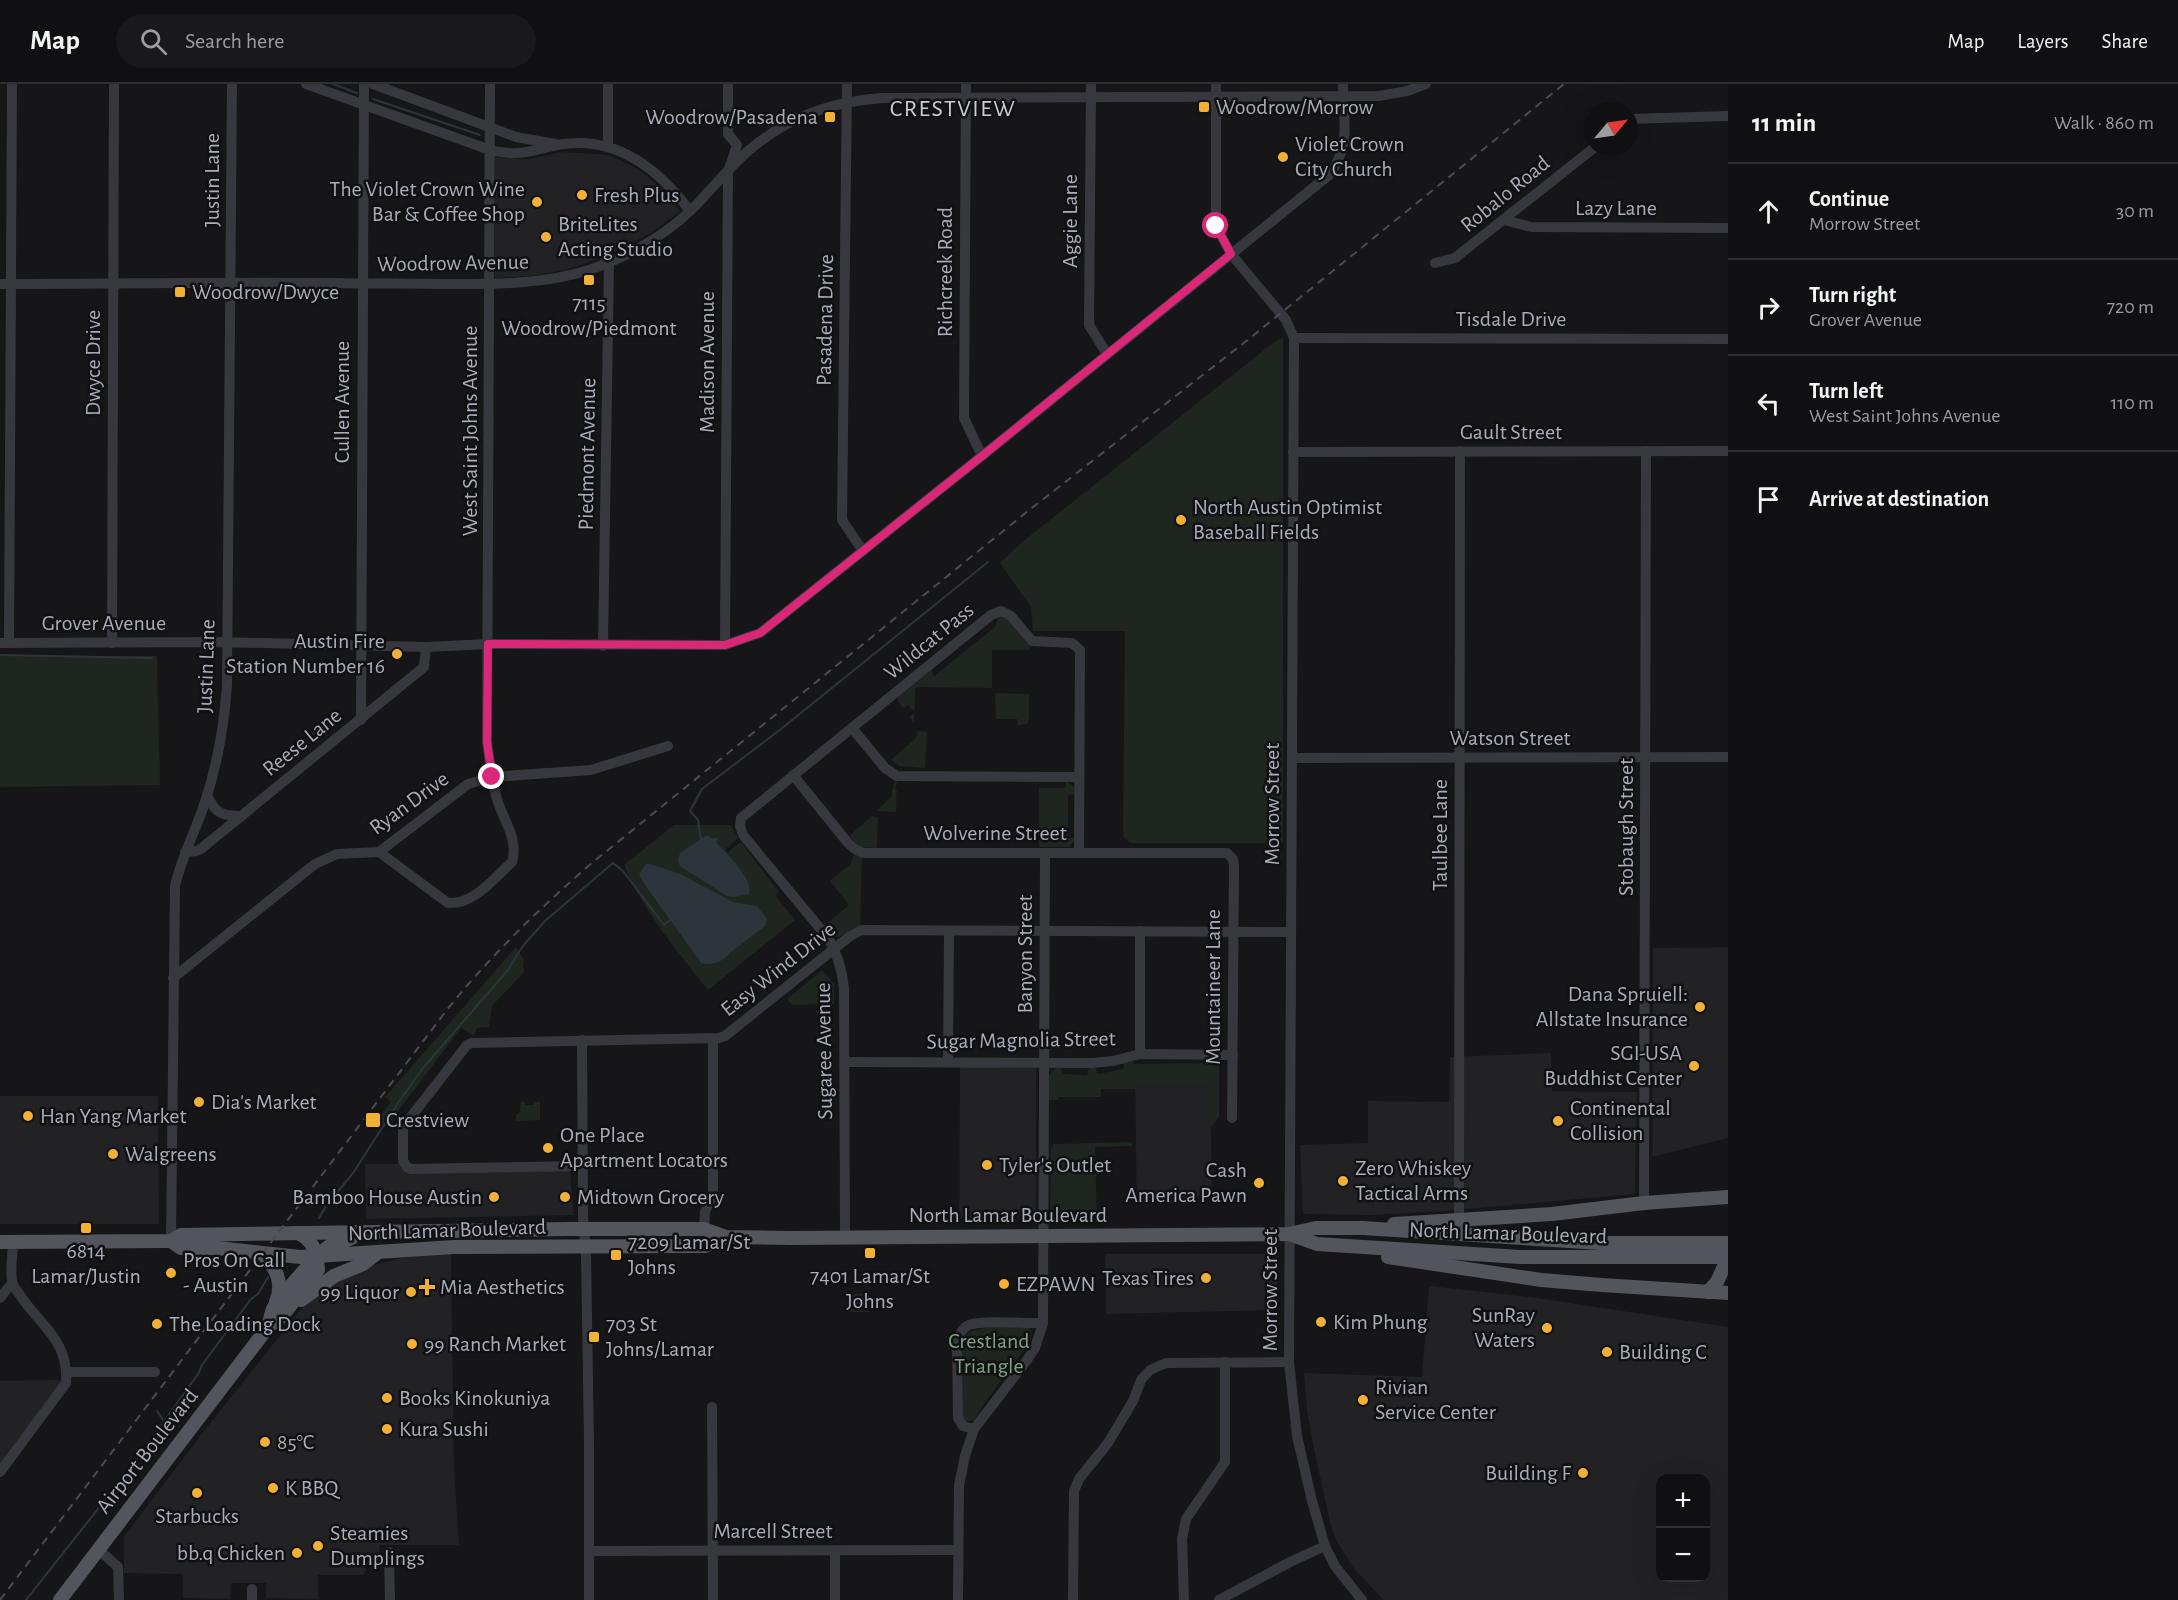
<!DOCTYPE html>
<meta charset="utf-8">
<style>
:root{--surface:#101012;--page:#19191b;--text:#f1f3f6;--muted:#9c9d9f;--line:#303032}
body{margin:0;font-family:"Alegreya Sans",sans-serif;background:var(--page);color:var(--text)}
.controls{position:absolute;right:18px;bottom:18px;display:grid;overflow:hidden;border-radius:12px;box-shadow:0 6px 24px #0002}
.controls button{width:54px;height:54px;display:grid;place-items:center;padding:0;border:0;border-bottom:2px solid var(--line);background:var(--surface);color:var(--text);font:30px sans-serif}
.compass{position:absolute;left:1584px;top:18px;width:54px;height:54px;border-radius:50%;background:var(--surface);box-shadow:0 6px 24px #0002;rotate:61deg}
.stop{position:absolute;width:18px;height:18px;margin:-14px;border:4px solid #db2777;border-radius:50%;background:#fff}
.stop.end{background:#db2777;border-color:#fff;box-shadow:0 2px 6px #0008}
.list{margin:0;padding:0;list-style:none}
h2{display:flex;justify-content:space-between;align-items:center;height:78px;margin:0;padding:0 24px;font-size:26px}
h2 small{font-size:20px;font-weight:400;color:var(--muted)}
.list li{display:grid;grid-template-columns:39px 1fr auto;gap:18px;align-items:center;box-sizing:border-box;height:96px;padding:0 24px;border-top:2px solid var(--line)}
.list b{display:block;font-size:22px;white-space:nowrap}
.list p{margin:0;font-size:20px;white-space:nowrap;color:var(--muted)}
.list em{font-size:20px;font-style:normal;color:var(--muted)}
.icon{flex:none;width:33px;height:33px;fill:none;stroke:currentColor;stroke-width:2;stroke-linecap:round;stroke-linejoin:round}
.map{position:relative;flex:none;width:1728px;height:1516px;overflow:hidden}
header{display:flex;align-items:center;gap:36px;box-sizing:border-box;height:84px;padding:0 30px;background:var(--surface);border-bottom:2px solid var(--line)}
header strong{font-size:28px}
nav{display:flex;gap:33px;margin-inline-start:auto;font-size:21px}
.search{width:420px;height:54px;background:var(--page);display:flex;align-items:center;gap:15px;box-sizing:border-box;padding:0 21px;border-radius:33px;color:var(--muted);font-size:22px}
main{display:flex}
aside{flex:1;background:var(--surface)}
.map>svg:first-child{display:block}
.built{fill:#222225;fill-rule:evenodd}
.green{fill:#1e261f}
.water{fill:#2c353c}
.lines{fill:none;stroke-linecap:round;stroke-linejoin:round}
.stream{stroke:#2c353c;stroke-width:2}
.minor{stroke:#37383d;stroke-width:10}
.major{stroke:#53555c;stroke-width:14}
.rail{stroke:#4a4c52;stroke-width:2;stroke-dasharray:8 6;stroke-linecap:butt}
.route{stroke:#db2777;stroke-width:8}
.poi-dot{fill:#f2b134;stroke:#111113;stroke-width:2}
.labels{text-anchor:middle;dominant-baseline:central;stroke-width:5;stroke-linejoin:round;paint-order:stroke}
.poi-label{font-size:22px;fill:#a8adb8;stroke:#111113;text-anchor:start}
.street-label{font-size:22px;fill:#a8adb8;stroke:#111113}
.park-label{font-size:22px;fill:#7fa381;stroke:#111113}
.neighbourhood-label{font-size:24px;letter-spacing:1.5px;fill:#c9ccd4;stroke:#111113}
</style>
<header>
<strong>Map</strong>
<div class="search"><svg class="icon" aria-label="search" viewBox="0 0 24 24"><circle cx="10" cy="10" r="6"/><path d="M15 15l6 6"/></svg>Search here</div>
<nav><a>Map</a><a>Layers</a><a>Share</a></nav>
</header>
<main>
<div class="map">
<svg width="1728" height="1516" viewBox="0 0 1728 1516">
<rect width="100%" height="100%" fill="#161618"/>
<!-- built -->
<g class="built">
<polygon points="562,68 609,71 638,85 662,104 680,127 654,147 622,164 595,176 564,186 532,192 495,194 495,73 512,75 530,75"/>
<polygon points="1728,863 1728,1054 1652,1073 1653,864"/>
<polygon points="1551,969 1552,1007 1637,1008 1635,1110 1446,1127 1371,1131 1303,1130 1300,1061 1368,1059 1368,1017 1449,1018 1450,973"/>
<polygon points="960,982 1036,983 1036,1132 959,1134"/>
<polygon points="1135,1000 1210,1000 1212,1112 1195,1112 1195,1120 1137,1120"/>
<polygon points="0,1012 158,1012 159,1140 0,1140"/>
<polygon points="569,1079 574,1131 366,1135 365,1080"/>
<polygon points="451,1170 454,1384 459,1461 380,1461 379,1468 368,1478 364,1491 318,1491 318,1515 266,1514 266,1499 231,1499 230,1515 183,1514 183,1490 124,1489 124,1453 126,1450 204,1347 309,1215 324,1202 373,1181 407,1173"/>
<polygon points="1105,1170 1279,1170 1276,1226 1106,1230"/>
<path d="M1429,1202L1537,1214L1728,1243V1516H1384L1355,1486L1337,1458L1331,1442L1315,1370L1307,1326L1304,1289L1422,1293ZM1660,1394H1706V1494H1660Z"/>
<polygon points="60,1296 61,1300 0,1380 0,1297"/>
</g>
<!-- green -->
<g class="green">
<polygon points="1283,254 1283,759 1130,759 1123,752 1125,547 1033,547 1031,523 1000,479 1021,459 1278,255"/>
<polygon points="998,533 1007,535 1029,562 1030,566 992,566 992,604 918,603 915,605 914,639 910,633 914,628 908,621 903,624 898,618 898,613 932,586 933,593 995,543"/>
<polygon points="0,572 157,572 160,701 0,703"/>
<polygon points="995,609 1029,610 1029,636 1027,640 1018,641 1017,635 996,635"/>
<polygon points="917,647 927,648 925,684 899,682 891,676 916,654"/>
<polygon points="895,697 897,697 895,705 897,706 896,728 876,727 891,713"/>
<polygon points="1066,697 1074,703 1075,710 1068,711 1068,754 1074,754 1074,757 1069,763 1039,763 1039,704 1065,704"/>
<polygon points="872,732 878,734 877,764 860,763 849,752"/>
<path d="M674,741H731L738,754L725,766L728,768L741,758L779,808L775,811L795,836L708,906C677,867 643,827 624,781Z"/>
<path d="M854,770L862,773L860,841C850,844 844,854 834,853L824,842L849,821L830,797L850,781Z"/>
<polygon points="516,863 524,876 523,881 524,888 492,922 489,943 477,944 474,952 461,944 386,1043 377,1036 391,1018 385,1013"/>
<polygon points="822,886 834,900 834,920 792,921 787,915"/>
<polygon points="1132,977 1134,980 1219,979 1219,1033 1212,1042 1210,1042 1210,1000 1136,1000 1135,1005 1101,1005 1101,1013 1059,1013 1058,1016 1049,1016 1049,992 1055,984 1061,984 1062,990 1087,991 1089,984 1096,983 1097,990 1124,985 1123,979"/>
<polygon points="521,1018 525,1018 525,1021 534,1021 534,1018 540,1018 540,1036 516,1037 516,1030 519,1030"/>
<polygon points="1132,1058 1132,1062 1095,1063 1097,1134 1050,1134 1051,1065 1054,1060"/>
<rect x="850" y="1210" width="19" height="18"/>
<path d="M1025,1243L1029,1244L1032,1250L1030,1258L983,1321L974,1337H965L963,1334V1255C971,1239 1009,1244 1025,1243Z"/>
</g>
<!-- water -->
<g class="water">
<path d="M707,751L713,755L716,753L718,755L716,758C726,769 754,795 749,810L735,813L727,812L680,782L678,776L680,769Z"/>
<path d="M646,780H650L680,790L733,818L757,822L767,835L765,842L731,868C723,878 712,882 701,879L645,801L639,790Z"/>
</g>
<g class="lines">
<!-- stream -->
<g class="stream">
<polyline points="333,0 357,9"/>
<polyline points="373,15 480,51"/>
<polyline points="0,571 152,574"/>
<polyline points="701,756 698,736 690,727 702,705 781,645 988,478"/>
<polyline points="319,1134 326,1122 353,1089 400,1016 423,984 508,886 522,863 545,837 613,779 623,787 664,841 670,836"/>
<polyline points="157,1327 163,1336"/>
<polyline points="26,1516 135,1378 198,1290 202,1281 251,1215 258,1210 268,1193"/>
</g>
<!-- minor -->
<g class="minor">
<path d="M306,0L490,66C520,73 529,67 557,61C615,50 658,84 690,127"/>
<polyline points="373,0 516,53 555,60"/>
<polyline points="847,0 842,436 863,467"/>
<polyline points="966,0 964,334 982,372"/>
<polyline points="1091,0 1089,241 1107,270"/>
<polyline points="1216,0 1216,142 1231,170 1286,236 1294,254 1289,1278 1297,1352 1312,1417 1325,1462 1335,1482 1362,1516"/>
<polyline points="1629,35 1728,32"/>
<polyline points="608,63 608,0"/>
<polyline points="1504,136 1531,143 1728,144"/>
<polyline points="1435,179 1455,174 1595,63"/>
<path d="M0,200C112,200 223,198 335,199C371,200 408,199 444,200C493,200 541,201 589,186C625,174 663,153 690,127C712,106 730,81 753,63C790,32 835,17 883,14L1379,12L1407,7L1426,0"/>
<polyline points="1294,254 1728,255"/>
<polyline points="1293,368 1728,367"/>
<path d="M0,559L218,558L426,563L488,560L725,561L760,549L982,372L1329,91C1352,61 1343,36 1343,0"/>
<polyline points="9,559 12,0"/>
<polyline points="112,559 114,0"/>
<polyline points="725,561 728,88 737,61 728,50 728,0"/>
<polyline points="603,562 609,178"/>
<polyline points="361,636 364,0"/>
<polyline points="852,644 885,684 897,692 1079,693"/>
<polyline points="1292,674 1728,673"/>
<polyline points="793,691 848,759 855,765 863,769 1227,769 1233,775 1234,782 1232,1034"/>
<path d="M207,711C215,730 223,732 242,732"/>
<polyline points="185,768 197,767 202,764 424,583 426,563"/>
<path d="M379,768L448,819C474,821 494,794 512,778C519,755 503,736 497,715C491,696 490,677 487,658L490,0"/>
<polyline points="1140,847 1140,970"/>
<polyline points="173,894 315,780 337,770 379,768 468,700 492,693 591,686 668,662"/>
<polyline points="582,956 583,1133 586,1171 589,1358 589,1516"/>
<polyline points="948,977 949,847"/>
<polyline points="845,978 1092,979 1113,977 1140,970 1233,971"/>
<polyline points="583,1082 411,1085 407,1083 403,1077 403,1043 467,961 471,959 719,954 725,952 849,853 861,846 1291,848"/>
<polyline points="1644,1119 1646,367"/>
<polyline points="1459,1135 1460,367"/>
<polyline points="704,1145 705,1128 713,1109 713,955"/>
<path d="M845,1153L844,904C842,886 838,870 828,854L743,751L740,742L741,734L991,531L1001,527L1011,532L1032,557L1072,559L1080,566L1079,769"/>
<path d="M171,1157L175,802C181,775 194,750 203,724C217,684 224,643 227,601L232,0"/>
<polyline points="0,1214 12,1199"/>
<polyline points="67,1288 155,1288"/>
<polyline points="712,1323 713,1516"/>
<polyline points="974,1345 1027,1276 1035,1264 1043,1239 1045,769"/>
<path d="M0,1388L66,1299C69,1256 41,1243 20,1211C18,1208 14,1204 13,1200C9,1191 13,1169 13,1158"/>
<polyline points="98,1465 118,1483 119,1516"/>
<polyline points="589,1467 958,1466"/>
<polyline points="389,1468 390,1516"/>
<polyline points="252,1516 252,1505"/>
<polyline points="835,1516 835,1467"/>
<path d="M958,1516L959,1401L965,1372L974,1345L963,1342L958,1334L957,1257C959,1251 961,1246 967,1242C980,1235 1026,1240 1043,1239"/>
<polyline points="1073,1516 1074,1407 1079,1395 1108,1359 1133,1317 1141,1296 1150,1286 1166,1279 1289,1278"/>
<polyline points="1184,1516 1182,1455 1186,1435 1225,1378 1225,1278"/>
<polyline points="1219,1516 1290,1478 1325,1462"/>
</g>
<!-- major -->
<g class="major">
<polyline points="1394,1140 1552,1130 1644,1119 1728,1113"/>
<polyline points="1289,1150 1317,1160 1520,1173 1728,1173"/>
<polyline points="171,1157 181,1164 218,1164 300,1173 454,1163 705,1162 726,1153"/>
<polyline points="0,1158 171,1157 181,1151 569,1145 704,1145 726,1153 791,1154 1289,1150 1316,1144 1362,1144 1600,1159 1728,1159"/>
<path d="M263,1170C276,1184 284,1199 276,1218"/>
<polyline points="1388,1173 1541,1196 1602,1201 1728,1209"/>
<polyline points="1708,1208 1717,1198 1728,1174"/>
<polyline points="301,1216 334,1192 363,1180 376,1170"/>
<path d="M268,1243C270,1237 271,1230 273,1225C278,1215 321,1166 331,1161C338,1156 346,1158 353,1153"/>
<path d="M60,1516L268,1243L283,1231L318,1186C317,1168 314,1157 298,1149"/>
</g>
<!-- rail -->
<path class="rail" d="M0,1516L446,927C490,872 540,824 593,778L1028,427L1245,258L1564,0"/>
</g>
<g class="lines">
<!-- route -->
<polyline class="route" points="492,693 487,658 488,560 725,561 760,549 982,372 1231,170 1216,142"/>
</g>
<!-- markers -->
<g class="poi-dot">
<rect x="1198" y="17" width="12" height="12" rx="3"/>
<rect x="824" y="27" width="12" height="12" rx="3"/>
<circle cx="1283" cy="73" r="6"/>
<circle cx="582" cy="111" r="6"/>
<circle cx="537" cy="118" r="6"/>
<circle cx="546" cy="153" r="6"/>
<rect x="583" y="190" width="12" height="12" rx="3"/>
<rect x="174" y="202" width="12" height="12" rx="3"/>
<circle cx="1181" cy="436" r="6"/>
<circle cx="397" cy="570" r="6"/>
<circle cx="1700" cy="923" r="6"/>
<circle cx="1694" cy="982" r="6"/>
<circle cx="199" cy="1018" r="6"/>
<circle cx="28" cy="1032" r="6"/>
<rect x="365" y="1028" width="16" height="16" rx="3"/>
<circle cx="1558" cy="1037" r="6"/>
<circle cx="548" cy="1064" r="6"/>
<circle cx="113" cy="1070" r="6"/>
<circle cx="987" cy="1081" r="6"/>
<circle cx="1343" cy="1097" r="6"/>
<circle cx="1259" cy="1099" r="6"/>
<circle cx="494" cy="1113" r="6"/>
<circle cx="565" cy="1113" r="6"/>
<rect x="80" y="1138" width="12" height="12" rx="3"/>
<rect x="864" y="1163" width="12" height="12" rx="3"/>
<rect x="610" y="1165" width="12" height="12" rx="3"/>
<circle cx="171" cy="1189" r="6"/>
<circle cx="1206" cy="1194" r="6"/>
<circle cx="1004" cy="1200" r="6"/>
<path d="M424 1194h6v6h6v6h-6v6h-6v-6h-6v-6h6z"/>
<circle cx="411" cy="1208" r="6"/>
<circle cx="1321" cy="1238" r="6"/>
<circle cx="157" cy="1240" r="6"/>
<circle cx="1547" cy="1244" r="6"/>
<rect x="588" y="1247" width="12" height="12" rx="3"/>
<circle cx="412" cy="1260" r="6"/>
<circle cx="1607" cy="1268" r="6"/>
<circle cx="387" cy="1314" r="6"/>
<circle cx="1363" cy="1316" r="6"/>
<circle cx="387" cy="1345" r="6"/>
<circle cx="265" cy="1358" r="6"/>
<circle cx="1583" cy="1389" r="6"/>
<circle cx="273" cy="1404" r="6"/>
<circle cx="197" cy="1409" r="6"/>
<circle cx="318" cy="1462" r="6"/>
<circle cx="297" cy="1469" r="6"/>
</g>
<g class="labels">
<!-- poi labels -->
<g class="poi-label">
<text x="1216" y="23">Woodrow/Morrow</text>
<text x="818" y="33" text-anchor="end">Woodrow/Pasadena</text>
<text x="1295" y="60">Violet Crown<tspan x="1295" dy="25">City Church</tspan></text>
<text x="525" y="105" text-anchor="end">The Violet Crown Wine<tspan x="525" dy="25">Bar &amp; Coffee Shop</tspan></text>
<text x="594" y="111">Fresh Plus</text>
<text x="558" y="140">BriteLites<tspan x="558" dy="25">Acting Studio</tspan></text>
<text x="192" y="208">Woodrow/Dwyce</text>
<text x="589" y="219" text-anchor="middle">7115<tspan x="589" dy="25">Woodrow/Piedmont</tspan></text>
<text x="1193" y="423">North Austin Optimist<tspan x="1193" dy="25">Baseball Fields</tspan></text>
<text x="385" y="557" text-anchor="end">Austin Fire<tspan x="385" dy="25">Station Number 16</tspan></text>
<text x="1688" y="910" text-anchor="end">Dana Spruiell:<tspan x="1688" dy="25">Allstate Insurance</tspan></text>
<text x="1682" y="969" text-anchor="end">SGI-USA<tspan x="1682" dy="25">Buddhist Center</tspan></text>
<text x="211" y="1018">Dia's Market</text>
<text x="1570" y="1024">Continental<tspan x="1570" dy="25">Collision</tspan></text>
<text x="40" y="1032">Han Yang Market</text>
<text x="386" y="1036">Crestview</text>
<text x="560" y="1051">One Place<tspan x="560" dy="25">Apartment Locators</tspan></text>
<text x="125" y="1070">Walgreens</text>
<text x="999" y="1081">Tyler's Outlet</text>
<text x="1355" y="1084">Zero Whiskey<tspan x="1355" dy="25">Tactical Arms</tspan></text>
<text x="1247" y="1086" text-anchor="end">Cash<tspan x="1247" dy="25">America Pawn</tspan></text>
<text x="482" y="1113" text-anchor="end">Bamboo House Austin</text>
<text x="577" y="1113">Midtown Grocery</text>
<text x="628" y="1158">7209 Lamar/St<tspan x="628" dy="25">Johns</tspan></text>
<text x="86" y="1167" text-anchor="middle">6814<tspan x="86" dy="25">Lamar/Justin</tspan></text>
<text x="183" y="1176">Pros On Call<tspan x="183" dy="25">- Austin</tspan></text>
<text x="870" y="1192" text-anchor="middle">7401 Lamar/St<tspan x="870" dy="25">Johns</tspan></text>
<text x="1194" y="1194" text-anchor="end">Texas Tires</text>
<text x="1016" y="1200">EZPAWN</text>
<text x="440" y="1203">Mia Aesthetics</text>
<text x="399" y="1208" text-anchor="end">99 Liquor</text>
<text x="1535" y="1231" text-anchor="end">SunRay<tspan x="1535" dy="25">Waters</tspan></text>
<text x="1333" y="1238">Kim Phung</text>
<text x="169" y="1240">The Loading Dock</text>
<text x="606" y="1240">703 St<tspan x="606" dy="25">Johns/Lamar</tspan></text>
<text x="424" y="1260">99 Ranch Market</text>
<text x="1619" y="1268">Building C</text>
<text x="1375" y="1303">Rivian<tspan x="1375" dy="25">Service Center</tspan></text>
<text x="399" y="1314">Books Kinokuniya</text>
<text x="399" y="1345">Kura Sushi</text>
<text x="277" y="1358">85°C</text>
<text x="1571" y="1389" text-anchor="end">Building F</text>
<text x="285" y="1404">K BBQ</text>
<text x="197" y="1432" text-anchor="middle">Starbucks</text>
<text x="330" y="1449">Steamies<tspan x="330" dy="25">Dumplings</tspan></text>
<text x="285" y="1469" text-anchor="end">bb.q Chicken</text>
</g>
<!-- street labels -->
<g class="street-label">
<text transform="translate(212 96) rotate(-90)">Justin Lane</text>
<text transform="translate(1505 110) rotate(-39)">Robalo Road</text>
<text x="1616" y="124">Lazy Lane</text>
<text transform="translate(1070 137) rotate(-90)">Aggie Lane</text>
<text transform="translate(453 179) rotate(-1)">Woodrow Avenue</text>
<text transform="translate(945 188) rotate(-90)">Richcreek Road</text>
<text x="1511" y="235">Tisdale Drive</text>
<text transform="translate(825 236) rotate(-89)">Pasadena Drive</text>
<text transform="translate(707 278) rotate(-90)">Madison Avenue</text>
<text transform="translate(93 279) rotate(-90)">Dwyce Drive</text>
<text transform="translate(342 318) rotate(-90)">Cullen Avenue</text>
<text transform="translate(470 347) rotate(-90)">West Saint Johns Avenue</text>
<text x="1511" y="348">Gault Street</text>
<text transform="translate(587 370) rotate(-89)">Piedmont Avenue</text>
<text x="104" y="539">Grover Avenue</text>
<text transform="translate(929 557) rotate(-39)">Wildcat Pass</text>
<text transform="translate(206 582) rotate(-88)">Justin Lane</text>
<text x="1510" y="654">Watson Street</text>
<text transform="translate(302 658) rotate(-39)">Reese Lane</text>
<text transform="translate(409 719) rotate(-36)">Ryan Drive</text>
<text transform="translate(1272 720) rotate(-90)">Morrow Street</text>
<text transform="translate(1626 743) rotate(-90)">Stobaugh Street</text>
<text x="995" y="749">Wolverine Street</text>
<text transform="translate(1440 751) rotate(-90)">Taulbee Lane</text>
<text transform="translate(1025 870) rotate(-90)">Banyon Street</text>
<text transform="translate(778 885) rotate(-38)">Easy Wind Drive</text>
<text transform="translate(1213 903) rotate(-90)">Mountaineer Lane</text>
<text transform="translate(1021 956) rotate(-1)">Sugar Magnolia Street</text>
<text transform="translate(824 967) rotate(-91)">Sugaree Avenue</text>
<text x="1008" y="1131">North Lamar Boulevard</text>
<text transform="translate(447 1146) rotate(-2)">North Lamar Boulevard</text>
<text transform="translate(1508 1149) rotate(2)">North Lamar Boulevard</text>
<text transform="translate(1270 1206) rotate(-90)">Morrow Street</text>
<text transform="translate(147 1367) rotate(-52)">Airport Boulevard</text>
<text x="773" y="1447">Marcell Street</text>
</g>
<!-- park labels -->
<g class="park-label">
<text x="989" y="1257">Crestland<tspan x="989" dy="25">Triangle</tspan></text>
</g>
<!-- neighbourhood labels -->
<g class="neighbourhood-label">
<text x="953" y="25">CRESTVIEW</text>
</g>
</g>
</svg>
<div class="controls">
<button>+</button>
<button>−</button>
</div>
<svg class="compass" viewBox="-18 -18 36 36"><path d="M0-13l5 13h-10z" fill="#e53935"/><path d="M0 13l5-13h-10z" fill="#9c9d9f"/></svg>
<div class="stop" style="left:1216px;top:142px"></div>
<div class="stop end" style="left:492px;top:693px"></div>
</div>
<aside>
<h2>11 min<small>Walk · 860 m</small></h2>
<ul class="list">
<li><svg class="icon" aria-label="ahead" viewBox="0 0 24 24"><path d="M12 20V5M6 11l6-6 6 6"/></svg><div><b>Continue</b><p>Morrow Street</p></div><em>30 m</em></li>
<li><svg class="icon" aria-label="right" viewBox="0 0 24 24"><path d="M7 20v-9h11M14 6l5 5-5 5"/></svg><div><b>Turn right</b><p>Grover Avenue</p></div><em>720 m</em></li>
<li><svg class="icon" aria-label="left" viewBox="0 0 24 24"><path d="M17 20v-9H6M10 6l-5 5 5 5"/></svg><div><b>Turn left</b><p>West Saint Johns Avenue</p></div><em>110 m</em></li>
<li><svg class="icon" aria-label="arrive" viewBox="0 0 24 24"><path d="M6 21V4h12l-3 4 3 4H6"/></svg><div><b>Arrive at destination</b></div></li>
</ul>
</aside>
</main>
